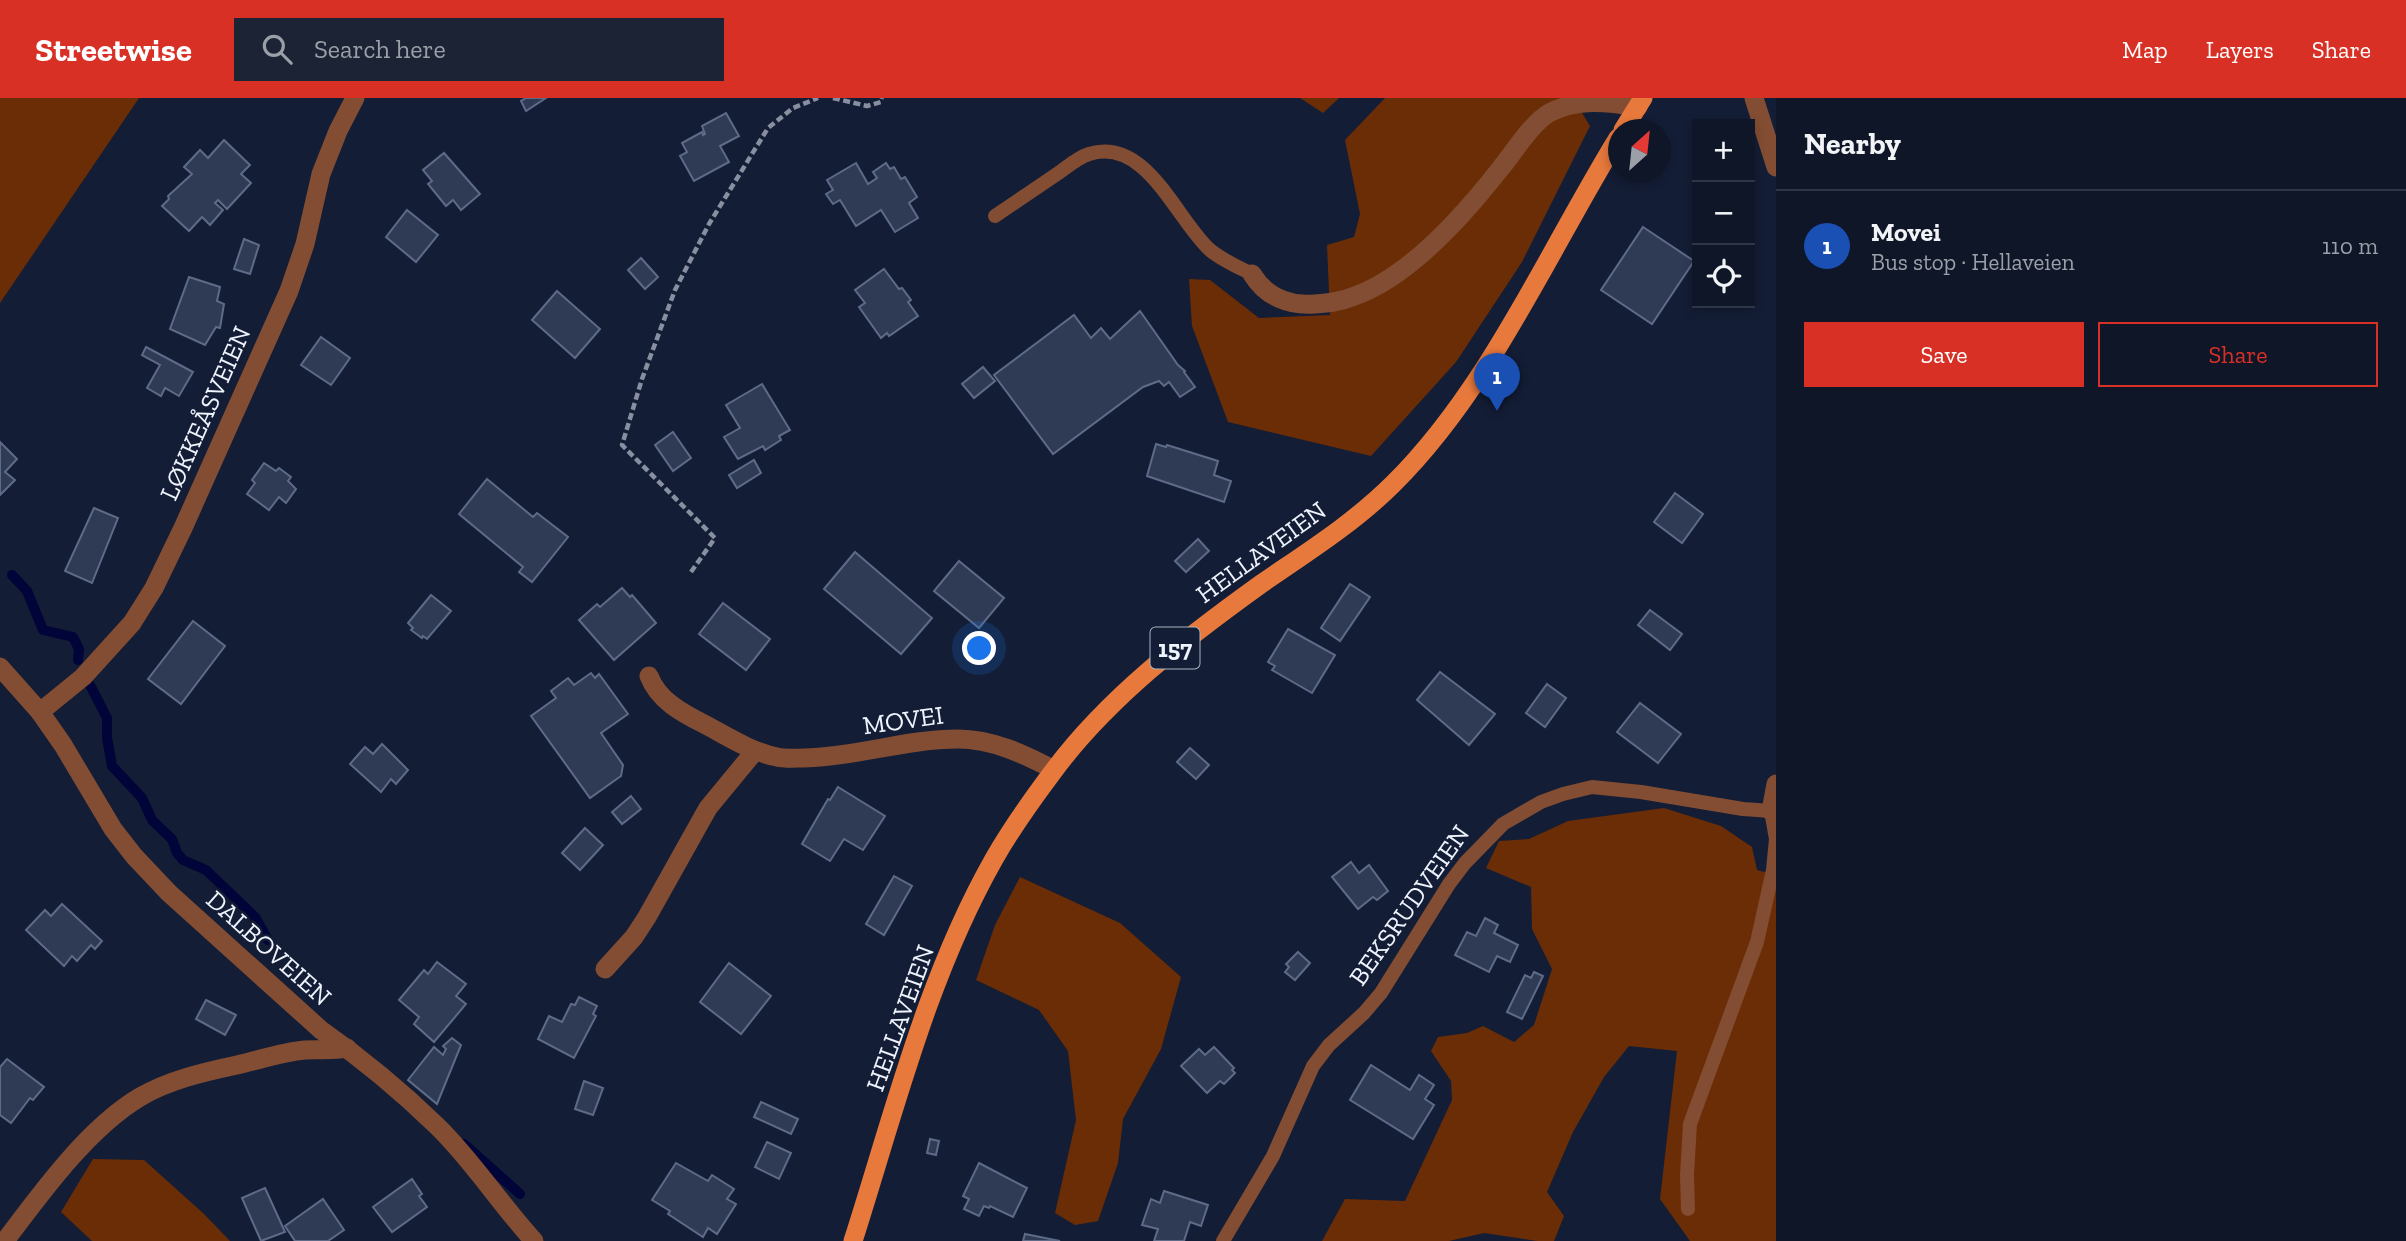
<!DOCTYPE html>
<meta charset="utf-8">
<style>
:root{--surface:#0e1628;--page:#1c2334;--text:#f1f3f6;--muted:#9b9fa8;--line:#2e3545;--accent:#d93025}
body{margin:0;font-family:"Zilla Slab",serif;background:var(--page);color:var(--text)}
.controls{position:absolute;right:21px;top:21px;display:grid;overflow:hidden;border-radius:0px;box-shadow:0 4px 10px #0003}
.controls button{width:63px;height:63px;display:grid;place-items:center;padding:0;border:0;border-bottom:2px solid var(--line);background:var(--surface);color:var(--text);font:35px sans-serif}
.compass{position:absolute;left:1608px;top:21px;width:63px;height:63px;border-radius:50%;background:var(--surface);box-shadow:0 4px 10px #0003;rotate:27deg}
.you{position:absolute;left:980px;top:551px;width:24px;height:24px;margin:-18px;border:5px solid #fff;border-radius:50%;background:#1a73e8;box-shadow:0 0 0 10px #1a73e833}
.badge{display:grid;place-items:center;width:46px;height:46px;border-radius:50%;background:var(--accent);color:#fff;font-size:23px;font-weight:700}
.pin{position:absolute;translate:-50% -58px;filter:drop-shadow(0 2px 4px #0008)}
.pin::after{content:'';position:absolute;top:37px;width:24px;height:21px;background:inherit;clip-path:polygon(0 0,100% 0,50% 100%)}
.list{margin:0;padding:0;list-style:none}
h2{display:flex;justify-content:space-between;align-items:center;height:91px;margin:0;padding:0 28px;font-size:30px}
h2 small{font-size:23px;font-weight:400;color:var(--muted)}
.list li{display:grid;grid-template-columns:46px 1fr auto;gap:21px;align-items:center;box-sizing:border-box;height:112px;padding:0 28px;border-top:2px solid var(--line)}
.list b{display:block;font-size:26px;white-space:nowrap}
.list p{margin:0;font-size:23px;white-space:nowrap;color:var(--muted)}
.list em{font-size:23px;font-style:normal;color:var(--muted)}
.actions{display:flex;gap:14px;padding:21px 28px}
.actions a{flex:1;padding:16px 0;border:2px solid var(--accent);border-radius:0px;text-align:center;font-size:24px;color:var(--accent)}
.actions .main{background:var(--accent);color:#fff}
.icon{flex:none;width:38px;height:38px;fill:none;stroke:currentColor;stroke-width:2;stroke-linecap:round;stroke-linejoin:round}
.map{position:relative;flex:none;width:1776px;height:1143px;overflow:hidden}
header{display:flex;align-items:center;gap:42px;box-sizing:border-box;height:98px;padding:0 35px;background:var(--accent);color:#fff}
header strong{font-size:33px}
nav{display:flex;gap:38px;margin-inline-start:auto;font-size:24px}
.search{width:490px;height:63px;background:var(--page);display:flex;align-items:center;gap:18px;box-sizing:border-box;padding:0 24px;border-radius:0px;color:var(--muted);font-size:26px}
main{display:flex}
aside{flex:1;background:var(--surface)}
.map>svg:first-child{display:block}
.green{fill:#6b2d05}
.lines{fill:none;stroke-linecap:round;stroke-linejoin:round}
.stream{stroke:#010438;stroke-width:10}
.building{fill:#2f3a55;stroke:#5e6b88;stroke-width:2}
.path{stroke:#888fa0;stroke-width:4.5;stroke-dasharray:7 3.5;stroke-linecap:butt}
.service{stroke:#824d32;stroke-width:14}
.minor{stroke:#824d32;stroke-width:19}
.primary{stroke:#e8793c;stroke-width:19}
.labels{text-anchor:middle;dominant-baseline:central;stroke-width:5;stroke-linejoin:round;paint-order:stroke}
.shield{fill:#131d35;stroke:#acb3c1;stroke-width:2}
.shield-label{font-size:24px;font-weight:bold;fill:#eef3fd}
.street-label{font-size:26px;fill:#eef3fd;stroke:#131d35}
</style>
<header>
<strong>Streetwise</strong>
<div class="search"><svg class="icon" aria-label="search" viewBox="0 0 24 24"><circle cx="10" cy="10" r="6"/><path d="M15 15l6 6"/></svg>Search here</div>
<nav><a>Map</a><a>Layers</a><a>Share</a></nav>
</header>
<main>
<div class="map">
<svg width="1776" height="1143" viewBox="0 0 1776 1143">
<rect width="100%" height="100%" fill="#131d35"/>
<!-- green -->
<g class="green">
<polygon points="0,0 139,0 0,205"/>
<polygon points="1300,0 1339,0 1323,15"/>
<polygon points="1385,0 1573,0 1590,28 1522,164 1456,264 1371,358 1228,324 1192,228 1189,181 1210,182 1259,220 1330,217 1327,147 1354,139 1360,116 1345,42"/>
<polygon points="1664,710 1721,728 1752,749 1757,772 1776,777 1776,1143 1690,1143 1660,1101 1677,953 1629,948 1604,979 1573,1034 1547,1094 1564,1118 1554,1143 1537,1143 1484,1135 1449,1143 1322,1143 1345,1101 1405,1103 1452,1002 1451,983 1431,953 1438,939 1467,935 1483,928 1514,944 1534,927 1552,871 1532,831 1531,789 1486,770 1499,743 1529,741 1568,723"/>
<polygon points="1020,779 1120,825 1181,879 1161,951 1123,1021 1118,1065 1098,1123 1075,1127 1055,1115 1076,1022 1068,953 1039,912 976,882 995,827"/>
<polygon points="93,1061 144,1062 204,1116 230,1143 92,1143 61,1114"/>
</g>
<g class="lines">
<!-- stream -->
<g class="stream">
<polyline points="12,477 27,493 43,532 73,539 79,551 78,562"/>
<polyline points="90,587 107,620 107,640 112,668 142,700 152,722 172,741 177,755 183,762 206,772 255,819 268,842"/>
<polyline points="464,1046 520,1096"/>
</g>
</g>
<!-- building -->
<g class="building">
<polygon points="546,0 526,13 521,3 526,0"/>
<polygon points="726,15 739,38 720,48 729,64 694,83 680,58 687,54 682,45 702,34 703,37 705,36 702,28"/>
<polygon points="224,42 250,67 241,76 251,85 227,111 218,102 215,105 223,112 210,127 202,119 189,133 162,108 169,101 168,98 192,76 184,69 200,52 208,60"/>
<polygon points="444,55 480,96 461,112 453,102 446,108 428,86 432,83 423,72"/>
<polygon points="856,65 868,86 877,80 873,74 886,65 890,71 894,69 901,81 905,79 917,99 909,105 918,120 895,134 881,112 856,128 840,102 833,106 826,96 833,92 827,82"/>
<polygon points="407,112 438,137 416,164 386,139"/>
<polygon points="1643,129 1694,163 1652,226 1601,192"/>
<polygon points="244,141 259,147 250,176 234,171"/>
<polygon points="641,160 658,179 645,191 628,172"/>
<polygon points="884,171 899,191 902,190 911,202 908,204 918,218 889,238 887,235 881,240 859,209 865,205 855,192"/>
<polygon points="189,179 220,189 217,203 224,206 220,230 216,229 205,247 170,231"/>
<polygon points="557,193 600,231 575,260 532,222"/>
<polygon points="1140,213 1178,267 1185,273 1184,274 1195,289 1180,299 1169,284 1164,288 1159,283 1143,289 1053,356 994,277 1074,217 1091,240 1101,230 1110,241"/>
<polygon points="321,239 350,260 331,287 301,267"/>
<polygon points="146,249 193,274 179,298 165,290 161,298 147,290 160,267 142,257"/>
<polygon points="983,269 995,283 974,300 962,286"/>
<polygon points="762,286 790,332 779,338 781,342 765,352 763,348 738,361 724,339 740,330 726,307"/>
<polygon points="673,334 691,360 673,373 655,347"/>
<polygon points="0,344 17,361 5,374 15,382 0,397"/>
<polygon points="1156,346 1166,349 1167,347 1218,363 1214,377 1231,383 1224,404 1147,378"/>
<polygon points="754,362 761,375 737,390 729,377"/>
<polygon points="264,365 276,373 279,370 291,379 288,383 296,391 286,405 279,399 269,412 247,396 255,385 252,382"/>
<polygon points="487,381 533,419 537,415 568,439 532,484 519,474 523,469 459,416"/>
<polygon points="1675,395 1703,416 1682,445 1654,424"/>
<polygon points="94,410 118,420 92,485 65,473"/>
<polygon points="1198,441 1209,453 1186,474 1175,463"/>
<polygon points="855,454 932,520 901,556 824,491"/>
<polygon points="959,463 1004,500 979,530 934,493"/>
<polygon points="1350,486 1370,499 1340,543 1321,530"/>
<polygon points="622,490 630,499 632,497 656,525 614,562 579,522 597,506 600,509"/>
<polygon points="431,497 451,513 427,541 423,538 422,540 411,532 413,530 408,525"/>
<polygon points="723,505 770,541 746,572 699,536"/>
<polygon points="1650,512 1682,536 1670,552 1638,527"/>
<polygon points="193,523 225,548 181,606 148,581"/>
<polygon points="1288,531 1335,557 1312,595 1272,572 1275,568 1268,564"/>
<polygon points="1440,574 1495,616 1469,647 1417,602"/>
<polygon points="591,575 595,580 599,576 628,616 601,635 623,667 621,678 590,700 531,618 556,600 551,593 568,580 574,587"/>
<polygon points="1547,586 1566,600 1545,629 1526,615"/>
<polygon points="1640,605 1681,636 1658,665 1617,634"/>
<polygon points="382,646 408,672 396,686 391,681 381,694 350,666 365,649 373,656"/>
<polygon points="1190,650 1209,667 1196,681 1177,664"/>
<polygon points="838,689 885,718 863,752 844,741 830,763 802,746 828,701 830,702"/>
<polygon points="631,698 641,711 622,726 612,714"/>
<polygon points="585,730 603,747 580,772 562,755"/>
<polygon points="1351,764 1359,775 1369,767 1388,793 1377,802 1373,799 1358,811 1332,779"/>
<polygon points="894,778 912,788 884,837 866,826"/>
<polygon points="62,806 102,843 95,851 91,847 77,863 72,858 64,868 26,832 45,812 51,818"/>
<polygon points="1485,820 1498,827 1494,835 1518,847 1510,864 1497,858 1489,874 1455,857 1467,834 1476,838"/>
<polygon points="1298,854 1310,865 1295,882 1285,874 1289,869 1286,866"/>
<polygon points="437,864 466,886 456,898 466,906 434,944 414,926 419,919 399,902 424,872 428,876"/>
<polygon points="729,865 771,898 741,936 700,904"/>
<polygon points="1534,874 1543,878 1522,921 1507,914 1525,877 1531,880"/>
<polygon points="579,899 597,908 593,916 596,918 574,960 538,941 549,918 562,924 571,906 575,907"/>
<polygon points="206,902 236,917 225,937 196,921"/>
<polygon points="452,940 461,947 437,1006 408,982 434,949 443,957 446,951 443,948"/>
<polygon points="1214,949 1234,970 1232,972 1235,975 1224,986 1220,983 1207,995 1181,968 1199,951 1205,957"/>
<polygon points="7,961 44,989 33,1002 30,1000 11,1025 0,1017 0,969"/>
<polygon points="1371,967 1410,992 1419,977 1434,987 1425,1001 1434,1007 1413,1041 1350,1002"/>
<polygon points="584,983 603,990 593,1017 575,1011"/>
<polygon points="761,1004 798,1021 791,1036 754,1019"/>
<polygon points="930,1041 939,1043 936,1057 927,1055"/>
<polygon points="767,1044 791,1055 779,1081 755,1069"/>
<polygon points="676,1065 708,1083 712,1077 734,1091 727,1101 736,1106 717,1136 708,1130 703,1139 668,1116 670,1113 652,1102"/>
<polygon points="979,1065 1027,1090 1013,1119 990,1108 989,1110 984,1108 979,1118 964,1111 969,1101 963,1098"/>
<polygon points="412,1081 422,1096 419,1098 427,1109 392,1134 373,1109"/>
<polygon points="265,1090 285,1134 261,1143 242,1100"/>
<polygon points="1164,1093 1208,1107 1201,1128 1190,1124 1184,1143 1154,1143 1158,1131 1142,1127 1151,1101 1160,1105"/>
<polygon points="323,1101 344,1132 328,1143 295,1143 285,1128"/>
<polygon points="1025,1136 1060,1143 1023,1143"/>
</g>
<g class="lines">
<!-- path -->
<g class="path">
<polyline points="833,0 867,8 881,4 882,0"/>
<polyline points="691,474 715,440 622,347 642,281 675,192 709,126 768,30 793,10 818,0"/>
</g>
<!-- service -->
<g class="service">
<path d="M995,118C1016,104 1036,90 1057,76C1067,69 1077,60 1089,56C1146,38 1176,121 1210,152C1222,162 1238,169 1252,176"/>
<polyline points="1223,1143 1273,1058 1313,968 1329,947 1364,915 1381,895 1449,786 1465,765 1503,726 1541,704 1563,696 1592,689 1641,694 1743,711 1771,713 1776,741 1773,772 1757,844 1690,1026 1687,1077 1688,1111"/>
</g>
<!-- minor -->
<g class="minor">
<polyline points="1754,0 1776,69"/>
<path d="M1252,176C1266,199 1289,208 1315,206C1328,205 1340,204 1352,199C1409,180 1464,117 1500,71C1515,53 1530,27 1549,15C1577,0 1608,4 1638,9"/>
<path d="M0,569L40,614L63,647L113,731L134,758L169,795L321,932C361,960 401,993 437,1028C473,1063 500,1106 534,1143"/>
<path d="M649,578C658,602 682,615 704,626C727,638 751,654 777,659C785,661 795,660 804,660C856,659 906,641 958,641C992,641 1024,656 1054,672"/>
<polyline points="40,614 83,579 132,525 154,490 183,430 289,193 305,146 321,76 338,33 355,0"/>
<polyline points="1771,713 1776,686"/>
<polyline points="605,871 634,839 647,819 708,710 755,653"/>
<path d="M5,1143C41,1095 88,1030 140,999C169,982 204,974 237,967C259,962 282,954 305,952C319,951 333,953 347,950"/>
</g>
<!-- primary -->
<g class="primary">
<polyline points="1623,32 1643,0"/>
<path d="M853,1143C894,1015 927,879 994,761C1011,731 1031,703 1052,675C1107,600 1186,540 1261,486C1306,455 1354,425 1393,386C1489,291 1548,154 1618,40"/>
</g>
</g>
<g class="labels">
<!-- shield labels -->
<rect class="shield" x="1150.5" y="529.5" width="49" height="41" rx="5"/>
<g class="shield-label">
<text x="1175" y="550">157</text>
</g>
<!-- street labels -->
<g class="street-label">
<text transform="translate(205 315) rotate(-66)">LØKKEÅSVEIEN</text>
<text transform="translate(1261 454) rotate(-36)">HELLAVEIEN</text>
<text transform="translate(903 622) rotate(-8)">MOVEI</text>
<text transform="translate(1409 807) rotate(-55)">BEKSRUDVEIEN</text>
<text transform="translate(269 850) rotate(42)">DALBOVEIEN</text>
<text transform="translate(900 920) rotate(-70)">HELLAVEIEN</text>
</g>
</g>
</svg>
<div class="controls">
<button>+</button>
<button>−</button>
<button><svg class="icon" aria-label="locate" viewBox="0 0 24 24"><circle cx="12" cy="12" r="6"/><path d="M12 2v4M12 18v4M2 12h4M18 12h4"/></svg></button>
</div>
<svg class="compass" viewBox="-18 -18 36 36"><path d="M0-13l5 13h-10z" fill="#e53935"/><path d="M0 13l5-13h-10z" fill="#9b9fa8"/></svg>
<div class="you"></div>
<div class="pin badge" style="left:1497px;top:313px;background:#1a4fb4">1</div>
</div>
<aside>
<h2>Nearby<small></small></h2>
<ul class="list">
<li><span class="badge" style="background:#1a4fb4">1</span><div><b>Movei</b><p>Bus stop · Hellaveien</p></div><em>110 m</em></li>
</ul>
<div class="actions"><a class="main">Save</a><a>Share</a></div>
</aside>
</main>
